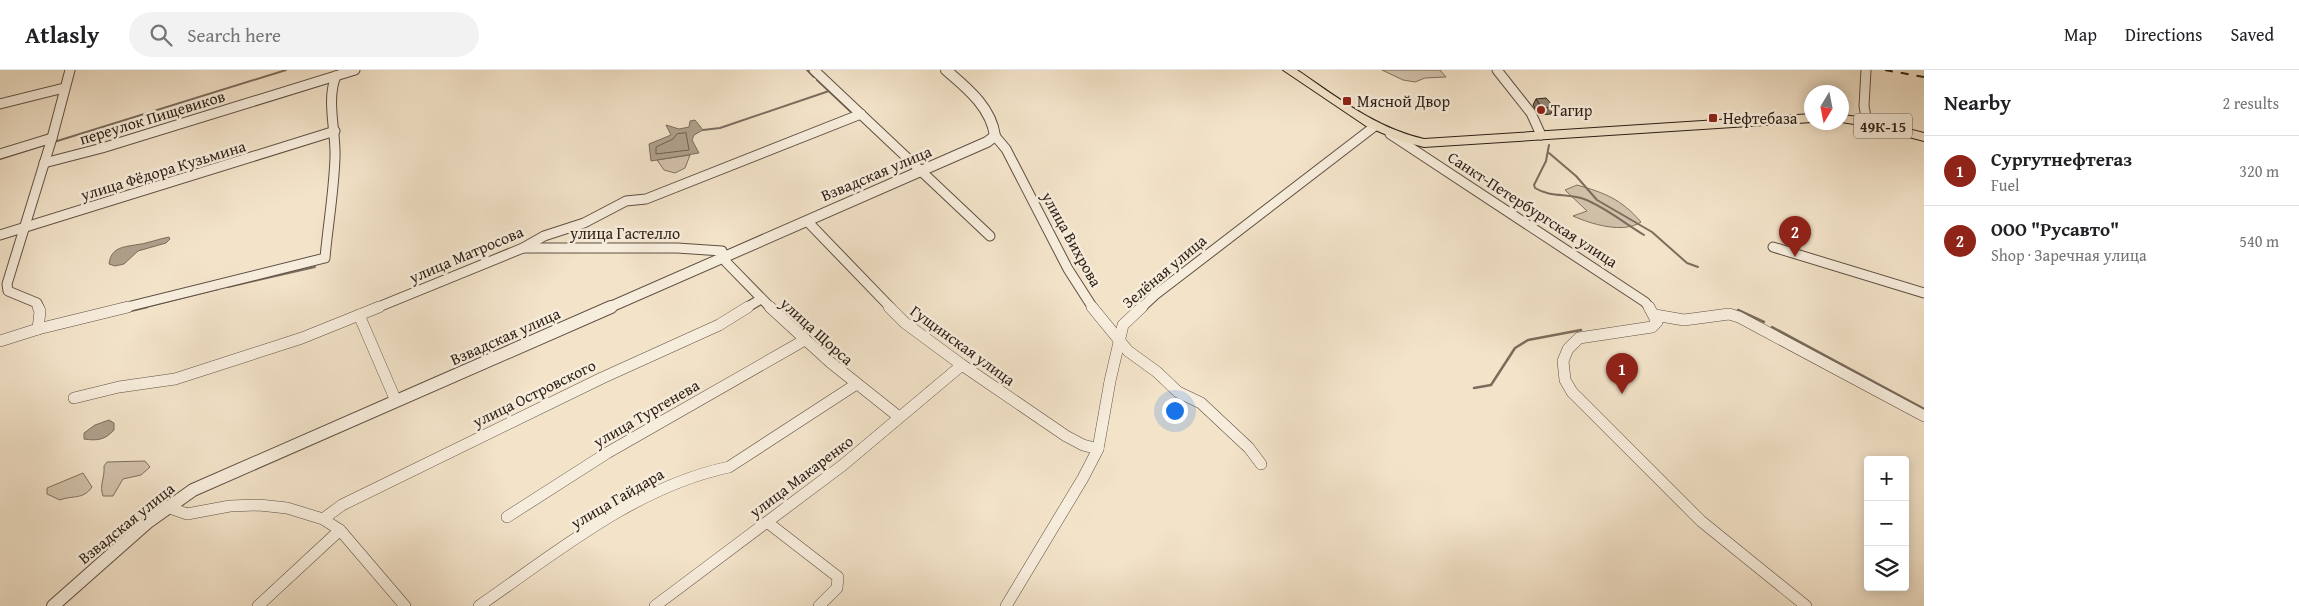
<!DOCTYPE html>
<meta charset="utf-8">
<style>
:root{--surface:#fff;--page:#f2f2f2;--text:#202124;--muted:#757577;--line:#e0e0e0;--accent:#8f2418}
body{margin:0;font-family:"Gentium Book Plus",serif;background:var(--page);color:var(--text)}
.controls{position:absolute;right:15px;bottom:15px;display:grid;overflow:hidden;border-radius:5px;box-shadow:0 2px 12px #0003}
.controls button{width:45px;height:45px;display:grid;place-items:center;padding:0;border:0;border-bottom:1px solid var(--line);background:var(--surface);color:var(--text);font:25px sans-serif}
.compass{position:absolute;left:1804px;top:15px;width:45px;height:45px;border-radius:50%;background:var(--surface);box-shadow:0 2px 12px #0003;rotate:190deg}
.you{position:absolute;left:1174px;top:340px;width:18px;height:18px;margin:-12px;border:4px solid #fff;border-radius:50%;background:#1a73e8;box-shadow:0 0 0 8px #1a73e833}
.badge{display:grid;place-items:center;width:32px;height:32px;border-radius:50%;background:var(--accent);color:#fff;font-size:16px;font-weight:700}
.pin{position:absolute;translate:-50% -41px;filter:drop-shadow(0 1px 2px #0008)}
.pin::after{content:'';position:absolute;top:26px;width:18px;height:15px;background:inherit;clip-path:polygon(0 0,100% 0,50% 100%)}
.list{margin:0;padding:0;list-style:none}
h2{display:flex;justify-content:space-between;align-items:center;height:65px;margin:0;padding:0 20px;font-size:21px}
h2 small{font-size:16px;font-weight:400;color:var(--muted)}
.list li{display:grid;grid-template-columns:32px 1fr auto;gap:15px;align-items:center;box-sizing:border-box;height:70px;padding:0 20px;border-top:1px solid var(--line)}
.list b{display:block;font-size:19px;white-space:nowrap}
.list p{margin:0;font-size:16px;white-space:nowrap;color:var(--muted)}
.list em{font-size:16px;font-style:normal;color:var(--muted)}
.icon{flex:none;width:28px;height:28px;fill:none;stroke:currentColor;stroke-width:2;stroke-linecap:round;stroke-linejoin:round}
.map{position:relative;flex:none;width:1924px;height:536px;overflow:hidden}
header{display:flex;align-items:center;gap:30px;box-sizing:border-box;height:70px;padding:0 25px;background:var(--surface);border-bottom:1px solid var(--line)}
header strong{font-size:24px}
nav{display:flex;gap:28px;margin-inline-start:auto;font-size:18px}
.search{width:350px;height:45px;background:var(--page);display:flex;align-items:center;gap:12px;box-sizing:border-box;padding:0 18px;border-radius:28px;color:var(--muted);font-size:19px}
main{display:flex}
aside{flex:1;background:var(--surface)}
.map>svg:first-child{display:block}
.green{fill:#d2c2ab;stroke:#807060}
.water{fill:#b0a08c;stroke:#7c6c5d}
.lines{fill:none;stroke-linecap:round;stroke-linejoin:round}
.shore{stroke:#6f6051;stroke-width:1}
.stream-far1{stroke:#7c6c5d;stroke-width:2}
.stream{stroke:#7c6c5d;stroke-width:2.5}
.minor-far1-casing{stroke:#5f5043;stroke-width:11}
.minor-casing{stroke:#5f5043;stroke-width:12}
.tertiary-far1-casing{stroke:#5f5043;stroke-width:12}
.tertiary-casing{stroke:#5f5043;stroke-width:14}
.primary-casing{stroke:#2e1f16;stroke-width:2}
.minor-far1{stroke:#f7eddc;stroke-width:9}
.minor{stroke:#f7eddc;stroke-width:11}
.tertiary-far1{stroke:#f7eddc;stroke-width:10}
.tertiary{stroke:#f7eddc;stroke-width:12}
.primary{fill:#f3e3c9;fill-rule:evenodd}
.rail{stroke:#2e1f16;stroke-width:2;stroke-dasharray:8 8;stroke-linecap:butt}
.wall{fill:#7f7263;stroke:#2e1f16}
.building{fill:#948573;stroke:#2e1f16}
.poi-dot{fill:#8f2418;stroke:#f7eddc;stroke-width:2}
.labels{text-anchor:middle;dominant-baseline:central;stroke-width:5;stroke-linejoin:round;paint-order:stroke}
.shield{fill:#f7eddc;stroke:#6a5d51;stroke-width:1}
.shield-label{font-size:15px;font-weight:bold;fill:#2e1f16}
.poi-label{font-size:16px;fill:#2e1f16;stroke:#f7eddc;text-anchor:start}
.street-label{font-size:16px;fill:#2e1f16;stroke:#f7eddc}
</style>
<header>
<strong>Atlasly</strong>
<div class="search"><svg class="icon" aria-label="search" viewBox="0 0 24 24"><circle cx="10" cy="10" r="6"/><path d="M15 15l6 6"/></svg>Search here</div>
<nav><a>Map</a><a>Directions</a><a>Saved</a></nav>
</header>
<main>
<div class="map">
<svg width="1924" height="536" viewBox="0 0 1924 536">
<rect width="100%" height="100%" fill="#f3e3c9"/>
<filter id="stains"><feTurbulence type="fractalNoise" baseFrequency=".004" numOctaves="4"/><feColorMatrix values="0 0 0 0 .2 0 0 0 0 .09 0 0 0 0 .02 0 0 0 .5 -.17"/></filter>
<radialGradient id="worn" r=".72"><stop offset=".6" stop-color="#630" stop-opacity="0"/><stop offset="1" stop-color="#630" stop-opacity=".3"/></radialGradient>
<!-- green -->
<g class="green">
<polygon points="1382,0 1440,0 1446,7 1425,8 1415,12 1403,10"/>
<polygon points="690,85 685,98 675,103 664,100 657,90"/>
<path d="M1577,115C1605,123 1621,129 1641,152C1623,164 1591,154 1573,146L1587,141L1565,120Z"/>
<path d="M145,391L150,397L141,405L123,409L113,426H103C99,415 105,408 104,396L107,392Z"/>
<path d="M83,403L92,417C83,430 73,425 60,430L47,424V418Z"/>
</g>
<!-- water -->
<g class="water">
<polygon points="695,50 703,60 694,65 692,70 699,83 651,91 649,74 671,65 666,55 679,59 689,57 690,51"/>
<path d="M169,167L170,169L166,173L138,181L124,194L115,196L109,194C111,178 122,177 135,175C146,174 158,169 169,167Z"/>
<path d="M109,350L114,353V360C105,370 97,371 84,369V363L95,355Z"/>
</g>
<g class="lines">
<!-- shore -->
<polygon class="shore" points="686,63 689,80 656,84 656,77 673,69 677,64"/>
<!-- stream-far1 -->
<g class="stream-far1">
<polyline points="807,0 814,7"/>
<polyline points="817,10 852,43"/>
<polyline points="703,60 720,58 829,21"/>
<polyline points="54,72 286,0"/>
<path d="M1549,75L1546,91L1534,115L1535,118C1551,128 1567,123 1584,129C1605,137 1624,153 1644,165"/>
<polyline points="1549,83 1576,106 1597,130 1652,162 1687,193 1698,197"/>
<polyline points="0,89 44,75"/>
<polyline points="228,217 315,197"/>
<polyline points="142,238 218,219"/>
</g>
<!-- stream -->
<g class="stream">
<polyline points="1738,240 1764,252"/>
<polyline points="130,241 147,237"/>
<polyline points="1772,257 1924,339"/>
<polyline points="1474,318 1491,315 1515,278 1528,270 1581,260"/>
</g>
<!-- minor-far1 casing -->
<g class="minor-far1-casing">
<g id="minor-far1">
<polyline points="814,0 990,166"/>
<polyline points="1497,0 1531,43 1541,65"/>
<polyline points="1866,0 1864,36 1867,52"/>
<polyline points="0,34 64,18"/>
<polyline points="1390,64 1645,232 1650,238"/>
<polyline points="995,66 1006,79 1068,199 1093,238"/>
<polyline points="0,84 52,68"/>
<polyline points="44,93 102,78 355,0"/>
<polyline points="807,151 891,238"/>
<polyline points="0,165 335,61"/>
<polyline points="1773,177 1924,223"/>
<polyline points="523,178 677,178 722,181 726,192 771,238"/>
<polyline points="39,238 37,233 8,221 7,214 52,68 70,0"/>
<path d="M123,238L325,188C328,154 334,121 335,87C336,61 326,30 336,6"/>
<polyline points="376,238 523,178 544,166 584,153 626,131 646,129 861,44"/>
<polyline points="746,238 761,229"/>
<polyline points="1141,238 1155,225 1375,56"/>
</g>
</g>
<!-- minor casing -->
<g class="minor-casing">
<g id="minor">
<polyline points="770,237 830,292 899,347"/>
<polyline points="889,237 905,253 962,295 1066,366 1083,375 1098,379"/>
<polyline points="1092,237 1128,281 1157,302 1178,322 1201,333 1249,378 1261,394"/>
<polyline points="1649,237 1657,252 1652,257 1579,268 1568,279 1563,291 1565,310 1572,322 1701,451 1806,536"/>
<polyline points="359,245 396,331"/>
<polyline points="1655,245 1684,250 1729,244 1739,247 1924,346"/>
<polyline points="38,259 40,241 38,237"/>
<polyline points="0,271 38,259 128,237"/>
<polyline points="74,328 119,317 175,309 302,268 379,237"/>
<polyline points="167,437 187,444 230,436 259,435 287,438 323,449 340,460 405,536"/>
<polyline points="507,447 607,383 803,271"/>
<polyline points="323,449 342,435 602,308 719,255 748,237"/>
<polyline points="767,452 838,507 837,518 819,536"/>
<polyline points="258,536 340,460"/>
<path d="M479,536C557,482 635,417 729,397L855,315"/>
<polyline points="655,536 843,395 962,295"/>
<polyline points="1006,536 1083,408 1098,379 1110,311 1123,255 1142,237"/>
</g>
</g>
<!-- tertiary-far1 casing -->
<g class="tertiary-far1-casing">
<path id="tertiary-far1" d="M608,238L987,72L995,66C991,37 967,18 946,0"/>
</g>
<!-- tertiary casing -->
<g class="tertiary-casing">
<polyline id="tertiary" points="53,536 148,452 193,420 611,237"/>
</g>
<!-- primary casing -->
<g class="primary-casing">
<g id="primary">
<path d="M1283,0H1297C1337,27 1375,58 1424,69L1812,44V52L1424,77L1401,71L1366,56Z"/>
<polygon points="1842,45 1867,48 1924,63 1924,71 1867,56 1841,52"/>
</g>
</g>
<!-- minor-far1 -->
<use href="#minor-far1" class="minor-far1"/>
<!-- minor -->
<use href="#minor" class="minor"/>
<!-- tertiary-far1 -->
<use href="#tertiary-far1" class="tertiary-far1"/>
<!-- tertiary -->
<use href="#tertiary" class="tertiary"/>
<!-- primary -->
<use href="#primary" class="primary"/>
<!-- rail -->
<polyline class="rail" points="1885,0 1924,7"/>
</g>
<!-- wall -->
<polygon class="wall" points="1536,29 1554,37 1551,44 1539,45 1533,35"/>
<!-- building -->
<polygon class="building" points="1546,28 1554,37 1542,38 1536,29"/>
<!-- markers -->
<g class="poi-dot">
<rect x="1342" y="26" width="10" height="10" rx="2.5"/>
<circle cx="1541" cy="40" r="5"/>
<rect x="1708" y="43" width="10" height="10" rx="2.5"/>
</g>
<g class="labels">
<!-- shield labels -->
<rect class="shield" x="1854" y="43.5" width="58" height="25" rx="4"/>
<g class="shield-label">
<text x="1883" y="56">49К-15</text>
</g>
<!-- poi labels -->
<g class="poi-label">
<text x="1357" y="31">Мясной Двор</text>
<text x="1551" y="40">Тагир</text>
<text x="1723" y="48">Нефтебаза</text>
</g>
<!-- street labels -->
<g class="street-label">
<text transform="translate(152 47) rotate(-17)">переулок Пищевиков</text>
<text transform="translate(163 100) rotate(-17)">улица Фёдора Кузьмина</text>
<text transform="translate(876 103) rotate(-23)">Взвадская улица</text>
<text transform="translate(1533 139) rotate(33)">Санкт-Петербургская улица</text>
<text x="625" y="163">улица Гастелло</text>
<text transform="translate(1072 169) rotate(61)">улица Вихрова</text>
<text transform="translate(466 184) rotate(-23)">улица Матросова</text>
<text transform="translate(1164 201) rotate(-40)">Зелёная улица</text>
<text transform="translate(817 261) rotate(42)">улица Щорса</text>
<text transform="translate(505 266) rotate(-24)">Взвадская улица</text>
<text transform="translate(963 275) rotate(36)">Гущинская улица</text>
<text transform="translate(534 323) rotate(-26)">улица Островского</text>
<text transform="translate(646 343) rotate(-30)">улица Тургенева</text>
<text transform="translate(801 406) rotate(-37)">улица Макаренко</text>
<text transform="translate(617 428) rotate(-30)">улица Гайдара</text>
<text transform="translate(126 453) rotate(-39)">Взвадская улица</text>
</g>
</g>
<rect width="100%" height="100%" filter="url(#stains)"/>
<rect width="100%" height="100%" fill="url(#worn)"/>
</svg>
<div class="controls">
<button>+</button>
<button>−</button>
<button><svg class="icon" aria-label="layers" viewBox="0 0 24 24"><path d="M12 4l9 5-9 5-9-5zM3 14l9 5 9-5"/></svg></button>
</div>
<svg class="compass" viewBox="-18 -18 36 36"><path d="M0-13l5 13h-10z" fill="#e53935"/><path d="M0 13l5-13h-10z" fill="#757577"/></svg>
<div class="you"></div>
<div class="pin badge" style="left:1622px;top:324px">1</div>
<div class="pin badge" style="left:1795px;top:187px">2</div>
</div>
<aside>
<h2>Nearby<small>2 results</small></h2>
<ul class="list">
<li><span class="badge">1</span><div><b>Сургутнефтегаз</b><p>Fuel</p></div><em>320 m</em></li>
<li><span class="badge">2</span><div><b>ООО &quot;Русавто&quot;</b><p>Shop · Заречная улица</p></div><em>540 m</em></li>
</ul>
</aside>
</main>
